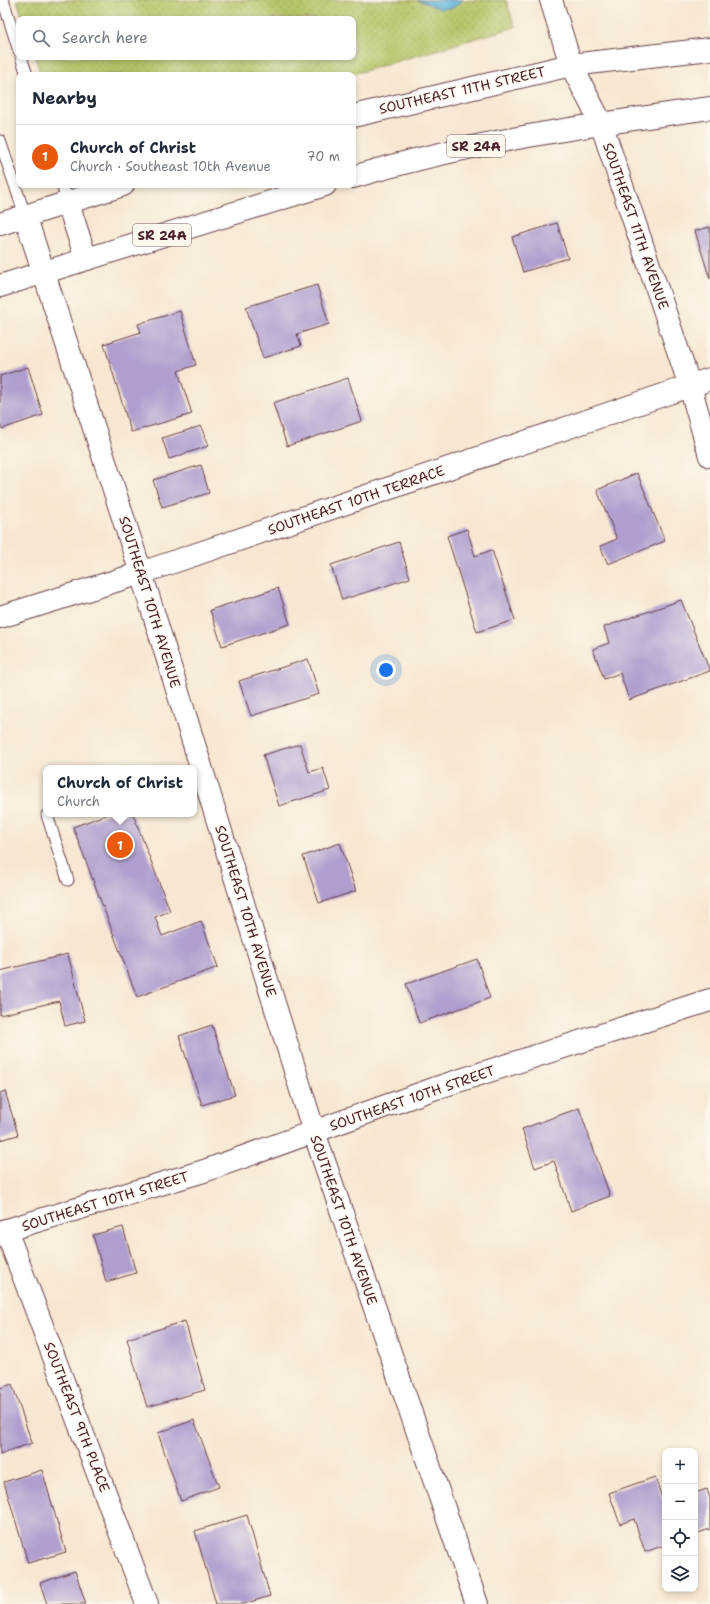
<!DOCTYPE html>
<meta charset="utf-8">
<style>
:root{--surface:#fff;--page:#f6f6f7;--text:#1f2937;--muted:#747a83;--line:#e0e1e3;--accent:#ea580c}
body{margin:0;font-family:"Shantell Sans",sans-serif;background:var(--page);color:var(--text)}
.controls{position:absolute;right:12px;bottom:12px;display:grid;overflow:hidden;border-radius:8px;box-shadow:0 2px 6px #0003}
.controls button{width:36px;height:36px;display:grid;place-items:center;padding:0;border:0;border-bottom:1px solid var(--line);background:var(--surface);color:var(--text);font:20px sans-serif}
.you{position:absolute;left:386px;top:670px;width:14px;height:14px;margin:-10px;border:3px solid #fff;border-radius:50%;background:#1a73e8;box-shadow:0 0 0 6px #1a73e833}
.badge{display:grid;place-items:center;width:26px;height:26px;border-radius:50%;background:var(--accent);color:#fff;font-size:13px;font-weight:700}
.pin{position:absolute;translate:-50% -50%;border:2px solid #fff;box-shadow:0 1px 4px #0006}
.popup{position:absolute;left:43px;top:765px;width:154px;height:52px;box-sizing:border-box;display:grid;place-content:center;border-radius:8px;background:var(--surface);filter:drop-shadow(0 1px 3px #0005);font-size:13px;white-space:nowrap;color:var(--muted)}
.popup b{font-size:15px;color:var(--text)}
.popup::after{content:'';position:absolute;left:50%;top:100%;margin-left:-8px;border:8px solid transparent;border-top-color:var(--surface)}
.list{margin:0;padding:0;list-style:none}
h2{display:flex;justify-content:space-between;align-items:center;height:52px;margin:0;padding:0 16px;font-size:17px}
h2 small{font-size:13px;font-weight:400;color:var(--muted)}
.list li{display:grid;grid-template-columns:26px 1fr auto;gap:12px;align-items:center;box-sizing:border-box;height:64px;padding:0 16px;border-top:1px solid var(--line)}
.list b{display:block;font-size:15px;white-space:nowrap}
.list p{margin:0;font-size:13px;white-space:nowrap;color:var(--muted)}
.list em{font-size:13px;font-style:normal;color:var(--muted)}
.icon{flex:none;width:22px;height:22px;fill:none;stroke:currentColor;stroke-width:2;stroke-linecap:round;stroke-linejoin:round}
.map{position:relative;flex:none;width:710px;height:1604px;overflow:hidden}
.search{position:absolute;background:var(--surface);box-shadow:0 2px 6px #0003;left:16px;top:16px;width:340px;height:44px;display:flex;align-items:center;gap:10px;box-sizing:border-box;padding:0 14px;border-radius:8px;color:var(--muted);font-size:15px}
.panel{position:absolute;background:var(--surface);box-shadow:0 2px 6px #0003;left:16px;top:72px;width:340px;height:116px;border-radius:8px}
.map>svg:first-child{display:block}
.grass{fill:url(#grass-dots);stroke:#807249}
.water{fill:#5db3da;stroke:#546982}
.building{fill:#af9ecf}
.lines{fill:none;stroke-linecap:round;stroke-linejoin:round}
.lane-casing{stroke:#643d44;stroke-width:13}
.street-casing{stroke:#643d44;stroke-width:24}
.highway-casing{stroke:#643d44;stroke-width:24}
.lane{stroke:#fff;stroke-width:11}
.street{stroke:#fff;stroke-width:22}
.highway{stroke:#fff;stroke-width:22}
.labels{text-anchor:middle;dominant-baseline:central;stroke-width:3;stroke-linejoin:round;paint-order:stroke}
.shield{fill:#fbf7ec;stroke:#7f6065;stroke-width:1}
.shield-label{font-size:13px;font-weight:bold;fill:#4a1f2b}
.street-label{font-size:14px;fill:#4a1f2b;stroke:#fbf7ec}
</style>
<div class="map">
<svg width="710" height="1604" viewBox="0 0 710 1604">
<defs>
<pattern id="grass-dots" width="8" height="8" patternUnits="userSpaceOnUse"><rect width="8" height="8" fill="#b5c567"/><path d="M2 2h.1M6 6h.1" fill="none" stroke="#9da95a" stroke-width="1.8" stroke-linecap="round"/></pattern>
</defs>
<rect width="100%" height="100%" fill="#fbf7ec"/>
<filter id="ink" filterUnits="userSpaceOnUse"><feTurbulence type="fractalNoise" baseFrequency=".025" numOctaves="2"/><feDisplacementMap in="SourceGraphic" scale="8" xChannelSelector="R" yChannelSelector="G"/><feConvolveMatrix kernelMatrix="1 2 1 2 8 2 1 2 1" color-interpolation-filters="sRGB"/></filter>
<filter id="wash" filterUnits="userSpaceOnUse"><feTurbulence type="fractalNoise" baseFrequency=".012" numOctaves="4" result="noise"/><feDisplacementMap in="SourceGraphic" scale="16" xChannelSelector="R" yChannelSelector="G"/><feGaussianBlur stdDeviation="0.9" result="paint"/><feColorMatrix in="noise" values="0 0 0 0 0 0 0 0 0 0 0 0 0 0 0 0 0 1.4 0 .05"/><feComposite in="paint" operator="in"/></filter>
<g filter="url(#wash)">
<rect width="100%" height="100%" fill="#f7e7d2"/>
<!-- grass -->
<polygon class="grass" points="17,0 506,0 515,27 350,75 41,75 35,57 353,57 353,19 23,19"/>
<!-- water -->
<polygon class="water" points="418,0 463,0 453,8 440,9"/>
<g id="blocks">
<!-- building -->
<g class="building">
<polygon points="557,223 568,258 523,272 512,237"/>
<polygon points="710,227 710,279 695,231"/>
<polygon points="317,285 329,324 297,334 301,346 263,358 246,307"/>
<polygon points="180,311 196,365 178,371 192,414 131,432 104,344 141,332 138,324"/>
<polygon points="28,367 43,415 2,429 0,424 0,376"/>
<polygon points="348,378 362,421 287,446 273,403"/>
<polygon points="201,426 208,446 169,459 162,438"/>
<polygon points="201,465 209,493 162,507 153,480"/>
<polygon points="637,473 665,541 608,564 600,546 617,539 597,490"/>
<polygon points="467,529 475,556 492,550 515,620 477,632 447,536"/>
<polygon points="399,542 410,578 342,600 331,565"/>
<polygon points="278,588 290,624 222,646 210,610"/>
<polygon points="681,600 710,671 629,700 620,673 604,679 593,649 609,643 604,627"/>
<polygon points="308,659 319,694 251,716 239,681"/>
<polygon points="300,744 309,772 323,768 330,790 279,806 263,755"/>
<polygon points="108,814 133,814 170,911 155,917 162,936 201,921 218,967 137,997 73,827"/>
<polygon points="340,843 356,891 319,903 303,856"/>
<polygon points="68,954 85,1021 65,1026 59,1001 0,1015 0,971"/>
<polygon points="477,959 490,998 419,1023 406,984"/>
<polygon points="212,1025 235,1095 202,1105 179,1036"/>
<polygon points="5,1091 18,1135 0,1140 0,1093"/>
<polygon points="579,1108 610,1196 571,1211 554,1161 535,1168 522,1129"/>
<polygon points="123,1227 136,1273 106,1282 93,1235"/>
<polygon points="185,1321 205,1390 147,1407 127,1339"/>
<polygon points="12,1384 32,1443 0,1454 0,1388"/>
<polygon points="194,1420 219,1487 181,1501 158,1433"/>
<polygon points="42,1470 66,1552 28,1563 4,1482"/>
<polygon points="655,1477 664,1504 665,1503 665,1545 645,1552 634,1519 620,1524 609,1493"/>
<polygon points="707,1489 710,1498 710,1529 695,1534 695,1493"/>
<polygon points="247,1515 270,1596 244,1604 216,1604 195,1531"/>
<polygon points="75,1571 86,1604 47,1604 40,1583"/>
</g>
</g>
</g>
<g filter="url(#ink)">
<use href="#blocks" fill-opacity="0" stroke="#643d44" stroke-width="1"/>
<g class="lines">
<!-- lane casing -->
<g class="lane-casing">
<g id="lane">
<polyline points="3,0 19,51"/>
<polyline points="21,57 27,75"/>
<polyline points="0,141 25,215"/>
<polyline points="62,185 68,203"/>
<polyline points="50,814 47,815 68,880"/>
</g>
</g>
<!-- street casing -->
<g class="street-casing">
<g id="street">
<polyline points="551,0 571,65 601,123 614,162 690,386 710,456"/>
<polyline points="25,215 141,573 314,1132 477,1604"/>
<polyline points="0,617 141,573 710,379"/>
<polyline points="6,1230 147,1604"/>
<polyline points="0,1232 204,1171 436,1088 710,1000"/>
</g>
</g>
<!-- highway casing -->
<g class="highway-casing">
<g id="highway">
<polyline points="353,116 571,65 710,49"/>
<path d="M353,177C469,142 590,125 710,108"/>
<polyline points="68,203 86,259"/>
<polyline points="0,224 123,185"/>
<polyline points="0,286 325,185"/>
</g>
</g>
<!-- lane -->
<use href="#lane" class="lane"/>
<!-- street -->
<use href="#street" class="street"/>
<!-- highway -->
<use href="#highway" class="highway"/>
</g>
</g>
<g class="labels">
<!-- shield labels -->
<g class="shield">
<rect x="447" y="135" width="58" height="22" rx="3"/>
<rect x="133" y="224" width="58" height="22" rx="3"/>
</g>
<g class="shield-label">
<text x="476" y="146">SR 24A</text>
<text x="162" y="235">SR 24A</text>
</g>
<!-- street labels -->
<g class="street-label">
<text transform="translate(462 90) rotate(-13)">SOUTHEAST 11TH STREET</text>
<text transform="translate(636 226) rotate(71)">SOUTHEAST 11TH AVENUE</text>
<text transform="translate(356 500) rotate(-19)">SOUTHEAST 10TH TERRACE</text>
<text transform="translate(150 602) rotate(73)">SOUTHEAST 10TH AVENUE</text>
<text transform="translate(246 911) rotate(73)">SOUTHEAST 10TH AVENUE</text>
<text transform="translate(412 1098) rotate(-19)">SOUTHEAST 10TH STREET</text>
<text transform="translate(105 1201) rotate(-17)">SOUTHEAST 10TH STREET</text>
<text transform="translate(344 1220) rotate(71)">SOUTHEAST 10TH AVENUE</text>
<text transform="translate(77 1417) rotate(69)">SOUTHEAST 9TH PLACE</text>
</g>
</g>
</svg>
<div class="controls">
<button>+</button>
<button>−</button>
<button><svg class="icon" aria-label="locate" viewBox="0 0 24 24"><circle cx="12" cy="12" r="6"/><path d="M12 2v4M12 18v4M2 12h4M18 12h4"/></svg></button>
<button><svg class="icon" aria-label="layers" viewBox="0 0 24 24"><path d="M12 4l9 5-9 5-9-5zM3 14l9 5 9-5"/></svg></button>
</div>
<div class="you"></div>
<div class="pin badge" style="left:120px;top:845px">1</div>
<div class="popup"><b>Church of Christ</b>Church</div>
<div class="search"><svg class="icon" aria-label="search" viewBox="0 0 24 24"><circle cx="10" cy="10" r="6"/><path d="M15 15l6 6"/></svg>Search here</div>
<section class="panel">
<h2>Nearby<small></small></h2>
<ul class="list">
<li><span class="badge">1</span><div><b>Church of Christ</b><p>Church · Southeast 10th Avenue</p></div><em>70 m</em></li>
</ul>
</section>
</div>
